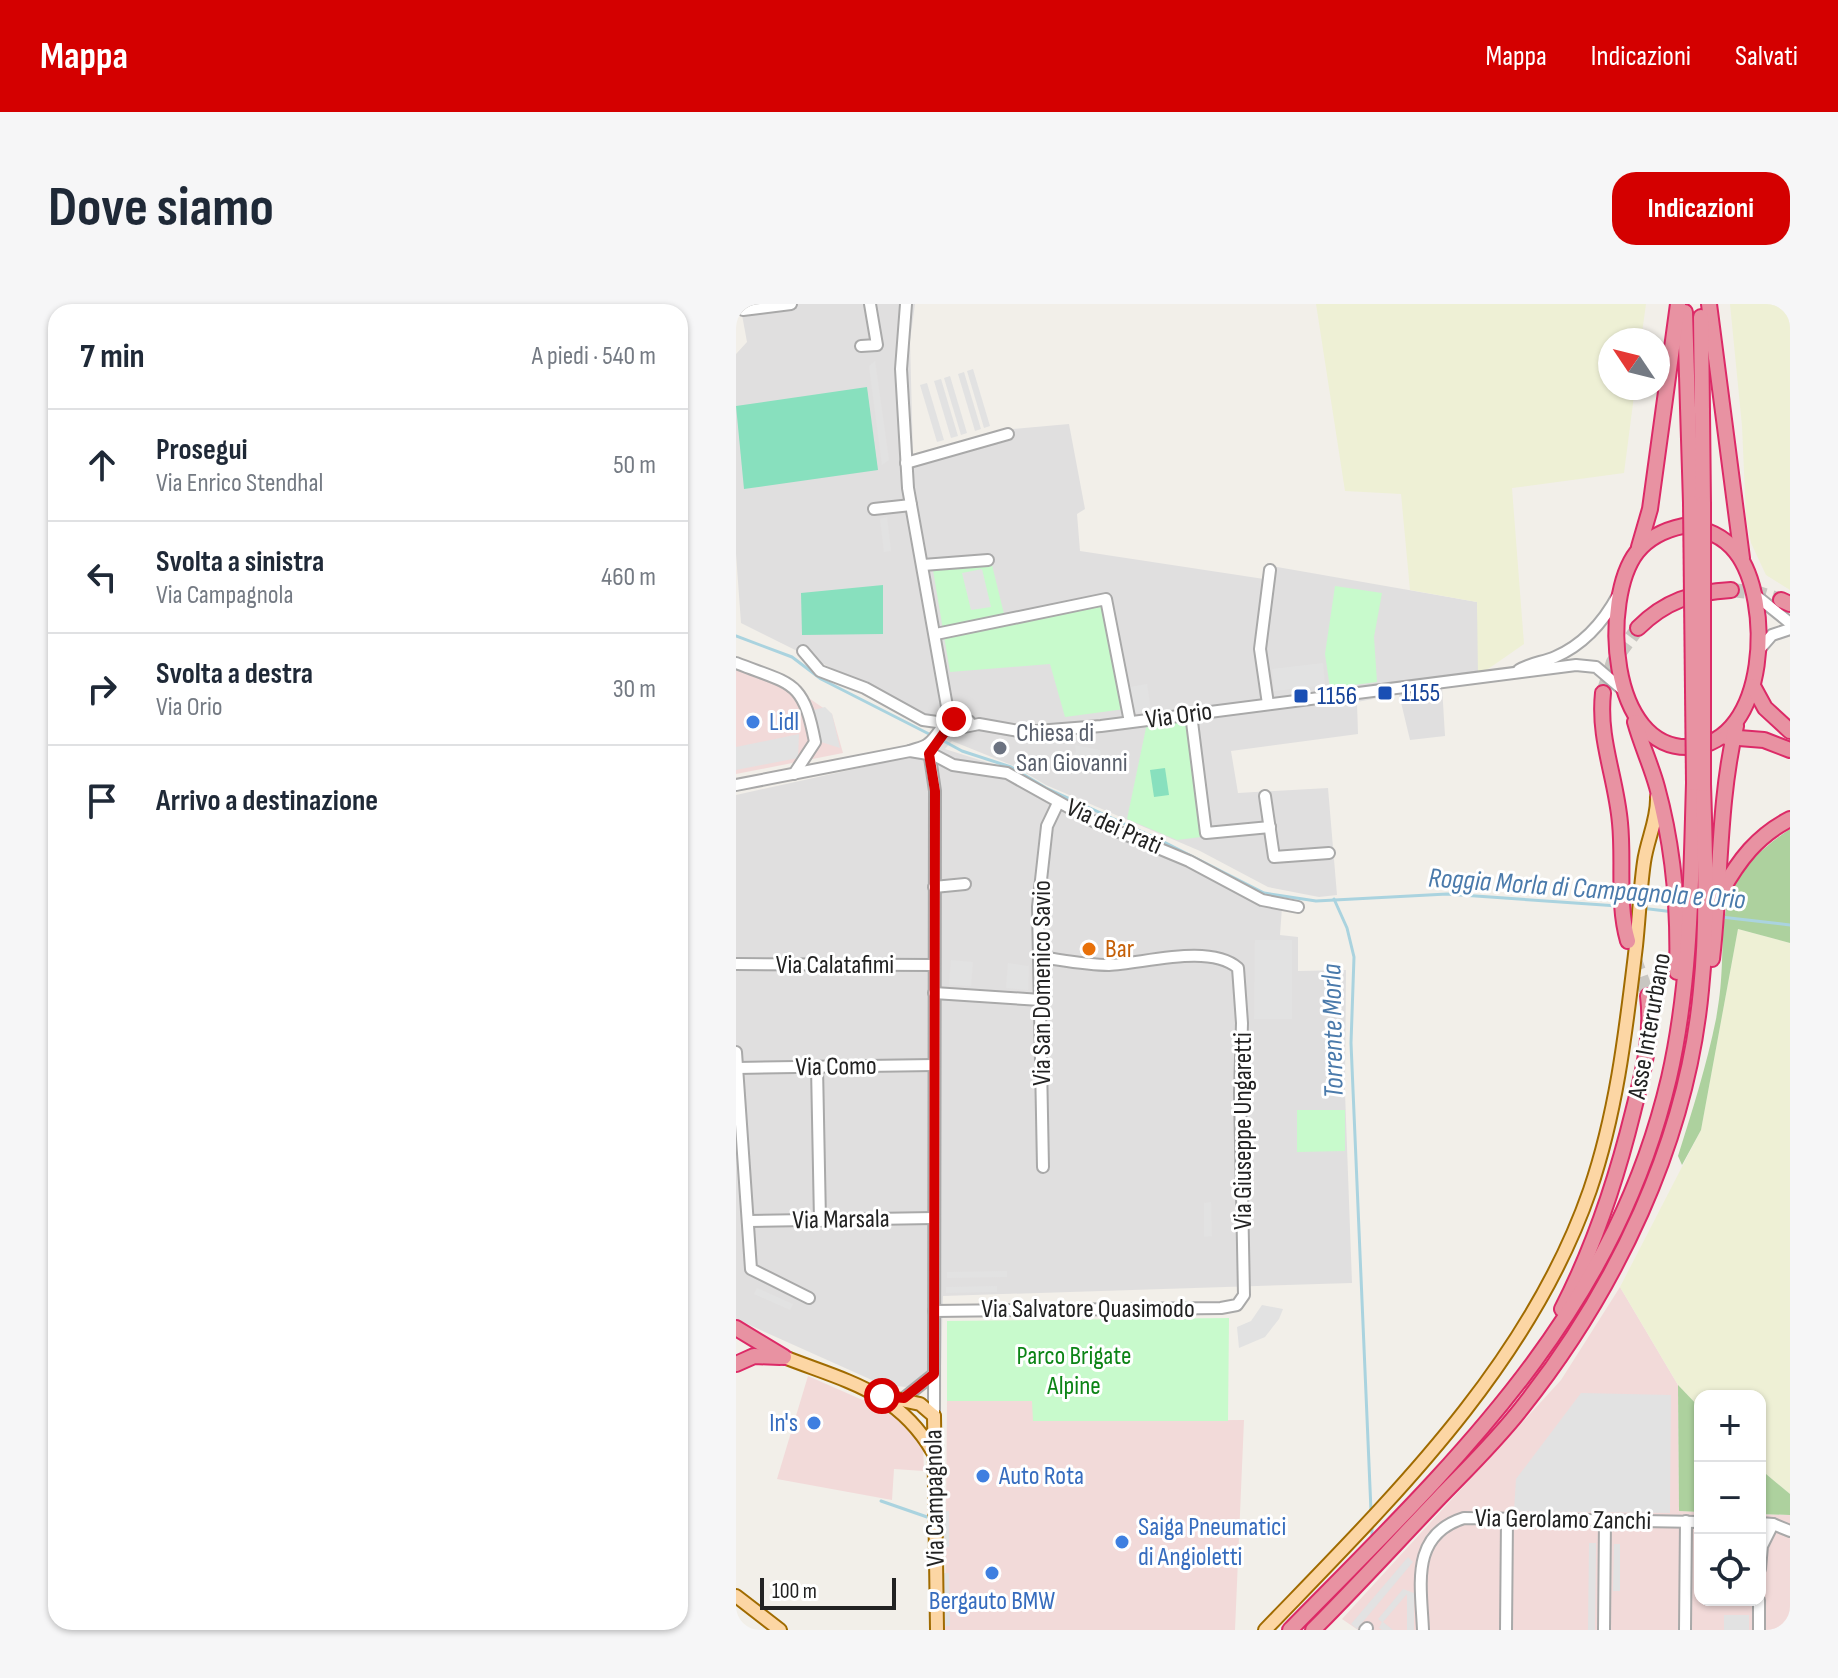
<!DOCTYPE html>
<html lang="it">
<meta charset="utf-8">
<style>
:root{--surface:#fff;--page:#f6f6f7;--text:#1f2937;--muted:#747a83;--line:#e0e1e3;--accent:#d40000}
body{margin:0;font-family:"Sofia Sans Condensed",sans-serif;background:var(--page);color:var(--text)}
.controls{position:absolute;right:24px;bottom:24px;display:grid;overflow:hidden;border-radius:16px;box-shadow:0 2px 6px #0004}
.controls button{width:72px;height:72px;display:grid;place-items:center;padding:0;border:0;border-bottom:2px solid var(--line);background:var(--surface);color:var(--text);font:40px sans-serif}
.compass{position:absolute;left:862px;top:24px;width:72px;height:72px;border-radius:50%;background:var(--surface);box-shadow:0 2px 6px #0004;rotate:305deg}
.scale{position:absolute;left:24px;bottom:20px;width:136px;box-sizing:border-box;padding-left:8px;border:4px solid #222;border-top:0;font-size:22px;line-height:28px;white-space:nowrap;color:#222;-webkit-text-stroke:6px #fff;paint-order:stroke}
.stop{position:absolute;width:24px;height:24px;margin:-18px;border:6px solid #d40000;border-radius:50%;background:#fff}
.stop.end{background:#d40000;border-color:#fff;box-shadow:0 2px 8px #0008}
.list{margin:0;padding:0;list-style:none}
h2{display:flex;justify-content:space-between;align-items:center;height:104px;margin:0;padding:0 32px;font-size:34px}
h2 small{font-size:26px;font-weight:400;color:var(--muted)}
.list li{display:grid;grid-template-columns:52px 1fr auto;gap:24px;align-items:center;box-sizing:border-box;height:112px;padding:0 32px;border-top:2px solid var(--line)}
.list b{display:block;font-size:30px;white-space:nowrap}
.list p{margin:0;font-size:26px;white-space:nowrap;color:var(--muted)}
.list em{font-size:26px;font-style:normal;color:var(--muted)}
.icon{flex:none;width:44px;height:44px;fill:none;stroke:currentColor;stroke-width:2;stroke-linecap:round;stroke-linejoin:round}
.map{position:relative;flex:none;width:1054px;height:1326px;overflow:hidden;border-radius:24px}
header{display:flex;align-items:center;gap:48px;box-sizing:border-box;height:112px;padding:0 40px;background:var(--accent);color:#fff}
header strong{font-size:38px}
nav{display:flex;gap:44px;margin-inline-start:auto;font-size:28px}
.intro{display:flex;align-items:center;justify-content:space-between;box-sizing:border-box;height:192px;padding:0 48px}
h1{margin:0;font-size:56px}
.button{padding:20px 36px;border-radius:24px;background:var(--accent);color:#fff;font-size:28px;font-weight:700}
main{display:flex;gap:48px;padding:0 48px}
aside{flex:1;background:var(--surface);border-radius:24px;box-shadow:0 2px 6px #0004}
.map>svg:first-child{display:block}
.residential{fill:#e0dfdf}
.commercial{fill:#f2dad9}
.farmland{fill:#eef0d5}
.forest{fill:#add19e}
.park{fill:#c8facc}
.pitch{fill:#88e0be}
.parking{fill:#e2e2e2}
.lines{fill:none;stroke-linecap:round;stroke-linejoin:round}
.stream{stroke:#aad3df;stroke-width:3}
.highway-tunnel{stroke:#c8c6c1;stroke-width:14;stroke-dasharray:14 7;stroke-linecap:butt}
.minor-casing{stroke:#a9a9a9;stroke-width:14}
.major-casing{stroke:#a06b00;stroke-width:16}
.highway-casing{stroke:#dc2a67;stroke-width:18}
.minor{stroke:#fff;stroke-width:10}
.major{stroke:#fcd6a4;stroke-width:12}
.highway{stroke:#e892a2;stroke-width:14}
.highway-bridge-casing{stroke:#dc2a67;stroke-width:18;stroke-linecap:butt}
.highway-bridge{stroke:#e892a2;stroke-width:14}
.route{stroke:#d40000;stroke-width:10}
.transit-dot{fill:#1a4fb4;stroke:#fff;stroke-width:3}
.shop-dot{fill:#3f7fe0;stroke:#fff;stroke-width:3}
.worship-dot{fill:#6b7280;stroke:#fff;stroke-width:3}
.food-dot{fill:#e8710a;stroke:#fff;stroke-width:3}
.labels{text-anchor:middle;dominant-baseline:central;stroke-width:6;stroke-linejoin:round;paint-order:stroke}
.transit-label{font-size:26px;fill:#164399;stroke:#fff;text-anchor:start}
.street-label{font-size:26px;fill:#222;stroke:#fff}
.shop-label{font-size:26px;fill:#366cbe;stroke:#fff;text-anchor:start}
.worship-label{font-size:26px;fill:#5b616d;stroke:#fff;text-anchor:start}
.food-label{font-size:26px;fill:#c56008;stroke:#fff;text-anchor:start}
.park-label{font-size:26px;fill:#0c8416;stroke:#fff}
.water-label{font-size:28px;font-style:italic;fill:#4a7aab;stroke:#fff}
</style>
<header>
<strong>Mappa</strong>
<nav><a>Mappa</a><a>Indicazioni</a><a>Salvati</a></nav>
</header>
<div class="intro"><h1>Dove siamo</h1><a class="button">Indicazioni</a></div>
<main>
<aside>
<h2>7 min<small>A piedi · 540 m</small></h2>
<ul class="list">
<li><svg class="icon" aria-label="ahead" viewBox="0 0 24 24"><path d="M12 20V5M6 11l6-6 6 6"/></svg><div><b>Prosegui</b><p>Via Enrico Stendhal</p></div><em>50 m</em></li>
<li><svg class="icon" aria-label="left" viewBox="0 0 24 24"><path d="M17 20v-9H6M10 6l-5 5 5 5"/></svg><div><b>Svolta a sinistra</b><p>Via Campagnola</p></div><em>460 m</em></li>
<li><svg class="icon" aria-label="right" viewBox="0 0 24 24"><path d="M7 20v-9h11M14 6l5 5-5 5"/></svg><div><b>Svolta a destra</b><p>Via Orio</p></div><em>30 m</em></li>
<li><svg class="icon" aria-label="arrive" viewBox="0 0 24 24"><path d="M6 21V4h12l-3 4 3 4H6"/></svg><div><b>Arrivo a destinazione</b></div></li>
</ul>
</aside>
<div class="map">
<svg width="1054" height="1326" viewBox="0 0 1054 1326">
<rect width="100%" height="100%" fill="#f2efe9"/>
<!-- residential -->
<polygon class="residential" points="4,0 179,0 174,37 177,152 266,126 333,120 349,205 341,210 344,247 528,275 530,261 741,298 745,377 706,382 709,432 674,436 663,390 621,398 622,430 495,447 502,489 592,484 601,591 583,593 532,583 464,547 310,481 278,462 216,437 209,445 272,465 454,554 546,603 544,631 562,633 562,667 610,666 609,788 616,979 207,992 205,1062 171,1083 147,1081 0,1015 0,491 178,452 202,417 5,319 0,250 0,50 11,38"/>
<!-- commercial -->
<g class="commercial">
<polygon points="0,355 35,368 96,410 107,449 0,470"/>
<polygon points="884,983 942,1081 943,1207 964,1208 964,1296 1024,1296 1024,1210 1054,1211 1054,1326 622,1326 606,1315 825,1076"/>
<polygon points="72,1072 163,1112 187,1142 188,1167 158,1165 156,1196 41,1175"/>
<polygon points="211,1097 297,1097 297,1117 508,1116 499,1326 209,1326"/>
</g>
<!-- farmland -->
<g class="farmland">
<polygon points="580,0 910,0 905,36 874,36 874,84 899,84 888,169 776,184 788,340 742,372 741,298 674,286 665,190 609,187"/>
<polygon points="994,0 1054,0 1054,286 1030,271 1015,239 1010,214 1006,122"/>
<polygon points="1002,625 1054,639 1054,1190 1024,1165 1024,1092 964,1092 964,1104 942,1081 884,983 965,826"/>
</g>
<!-- forest -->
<g class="forest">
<path d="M1054,525V639L1002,625L965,826L946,861L942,852C956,808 971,760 980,715C998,626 962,587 1054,525Z"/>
<polygon points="942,1081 964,1104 964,1208 943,1207"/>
<polygon points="1024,1165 1054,1190 1054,1211 1024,1210"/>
</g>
<!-- park -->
<g class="park">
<polygon points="256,261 270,318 366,299 389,405 329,413 314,360 214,368 197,266"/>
<polygon points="599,282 646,289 638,333 641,378 594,384 589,350"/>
<polygon points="450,414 465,533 441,536 391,515 411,419"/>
<polygon points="561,806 609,806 609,847 561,848"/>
<polygon points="493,1014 492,1117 297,1117 296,1097 211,1097 211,1017"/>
</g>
<!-- pitch -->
<g class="pitch">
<polygon points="131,83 142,166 8,185 0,102"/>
<polygon points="147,281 147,330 66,331 65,289"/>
<polygon points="429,464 433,491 418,493 414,466"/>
</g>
<!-- parking -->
<g class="parking">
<polygon points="139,57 153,156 146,161 133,62"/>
<polygon points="237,65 254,122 248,124 231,67"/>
<polygon points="228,68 245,125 239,127 222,70"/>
<polygon points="214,72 231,129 225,131 208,74"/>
<polygon points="205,75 222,132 215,134 198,77"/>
<polygon points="191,79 208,136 201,138 184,81"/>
<polygon points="151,213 155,247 148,248 144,215"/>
<polygon points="246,265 255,303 235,306 226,269"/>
<polygon points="587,359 589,381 538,387 536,365"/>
<polygon points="411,380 415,407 393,410 388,384"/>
<polygon points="89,403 96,410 104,444 79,436 74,407"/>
<polygon points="63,430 62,454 0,466 0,443"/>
<polygon points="339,441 364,446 366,453 362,458 336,453 340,448"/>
<polygon points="519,636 556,636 556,715 518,715"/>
<polygon points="215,656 237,658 235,682 213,681"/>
<polygon points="272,659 293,662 292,686 270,684"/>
<polygon points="475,898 476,932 468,933 468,899"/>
<polygon points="271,967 271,973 211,974 211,968"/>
<polygon points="261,982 261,988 210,989 210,983"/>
<polygon points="21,984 57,1000 54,1006 18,990"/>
<polygon points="526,1001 547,1005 543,1015 529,1033 503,1044 501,1023 515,1017"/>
<polygon points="845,1089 935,1091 934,1209 778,1207 780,1175"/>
<polygon points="207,1207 213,1207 213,1243 206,1243"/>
<polygon points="853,1239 860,1239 859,1326 852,1326"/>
<polygon points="878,1240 884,1240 884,1287 877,1287"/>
<polygon points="672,1253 677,1258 621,1325 615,1320"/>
<polygon points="206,1269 213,1269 214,1322 207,1322"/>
<polygon points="667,1285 678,1289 678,1326 671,1326 671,1290 647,1318 657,1326 646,1326 643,1324 646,1318 642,1315"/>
<rect x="988" y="1311" width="25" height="15"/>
</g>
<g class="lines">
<!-- stream -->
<g class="stream">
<polyline points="0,332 56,353 85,375 195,431"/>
<polyline points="202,434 226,447 275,463 310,484 424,536 528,589 580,597 711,590 882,602"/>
<polyline points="598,595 611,624 618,653 615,739 635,1207"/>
<polyline points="905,604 938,608"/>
<polyline points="985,613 1054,621"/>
<polyline points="145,1197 194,1214"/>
<polyline points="636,1223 636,1232"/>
</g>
<!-- highway-tunnel -->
<g class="highway-tunnel">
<polyline points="995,286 1022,289 1045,296"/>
<polyline points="867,389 877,358 902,324"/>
<polyline points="898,653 912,692"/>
</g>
<!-- minor casing -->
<g class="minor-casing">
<g id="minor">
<polyline points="170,0 165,65 172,184 212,408 208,419"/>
<polyline points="7,6 55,0"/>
<polyline points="125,42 141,41 134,0"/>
<polyline points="170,159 272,130"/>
<polyline points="138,205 175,201"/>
<polyline points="187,261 252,256"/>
<polyline points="1018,290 1054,319"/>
<polyline points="200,330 370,295 394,418"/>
<polyline points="1023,346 1036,331 1054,325"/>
<polyline points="67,347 84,367 129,384 187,416 208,419"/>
<path d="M0,359C56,381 67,375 79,438L58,470"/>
<path d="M783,366C794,359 808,358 819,353C847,341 868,317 882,291"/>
<polyline points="532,400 524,345 534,266"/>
<polyline points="455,410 470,529 534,523"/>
<polyline points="213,426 243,420 288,428 365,422 840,361 860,363 887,386"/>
<polyline points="192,440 199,487 198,1112"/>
<polyline points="174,447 198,451 217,461 271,469 357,517 453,557 526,596 562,603"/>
<path d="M0,481L174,447C179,445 188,443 192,440C210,425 203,411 233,417"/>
<polyline points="529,492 538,553 593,549"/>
<polyline points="198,583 229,580"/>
<polyline points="0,660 198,661"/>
<polyline points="198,689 305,696"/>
<polyline points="0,748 15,965 73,994"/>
<polyline points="81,763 84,917"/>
<polyline points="1,764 198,761"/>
<polyline points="307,863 302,603 311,522 322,499"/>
<polyline points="13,917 198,914"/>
<path d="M198,1007L485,1004L501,1001L508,991L504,789L506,719L502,664C473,639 406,660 373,661C350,661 326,656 304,653"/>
<polyline points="168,1094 198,1070"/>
<polyline points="1024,1219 1037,1220 1054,1227"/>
<polyline points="1024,1265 1026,1242 1037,1220"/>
<polyline points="629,1326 631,1324"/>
<path d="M687,1326C685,1280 674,1231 728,1214L964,1218"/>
<polyline points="770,1326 771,1215"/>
<polyline points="868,1326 869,1216"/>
<polyline points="949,1326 950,1217"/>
<polyline points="1023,1326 1023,1296"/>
</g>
</g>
<!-- major casing -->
<g class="major-casing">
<g id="major">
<path d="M48,1053C109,1077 162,1087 197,1148"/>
<polyline points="146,1092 184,1100 198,1112"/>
<polyline points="198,1112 201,1326"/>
<polyline points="0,1292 44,1326"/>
<path d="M529,1326C655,1195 793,1062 854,886C881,807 890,725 900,642C903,614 904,586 908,558C911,536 922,515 921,493"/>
</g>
</g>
<!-- highway casing -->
<g class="highway-casing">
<g id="highway">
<polyline points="973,0 1006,254"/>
<polyline points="949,8 955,199"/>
<polyline points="965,13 967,200"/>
<path d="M947,222C967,224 987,231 1000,248C1037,295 1033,438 955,443C872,448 865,294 901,248C913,233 928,226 947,222Z"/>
<polyline points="903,243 914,205 942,0"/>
<polyline points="1045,296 1054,300"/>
<path d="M902,324C929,297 957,288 995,286"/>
<polyline points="1017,382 1029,404 1054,427"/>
<path d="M867,389C862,435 880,473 884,519C888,558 881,599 892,637"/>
<path d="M899,418C905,440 915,461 921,483C938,545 943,604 941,668"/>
<polyline points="990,433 1028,436 1054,446"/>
<path d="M985,588C1003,556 1021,532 1054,515"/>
<path d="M976,655C985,577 982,499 1000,422"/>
<path d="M826,1005C859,941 880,877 897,808C907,768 917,733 912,692"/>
<polyline points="0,1024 48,1053"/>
<polyline points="0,1060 18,1052 44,1053"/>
<path d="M554,1326C718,1159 877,1012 933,774C955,678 955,577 958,479"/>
<path d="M577,1326C620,1283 661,1238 703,1194C731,1165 760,1137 785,1105C879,987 951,838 965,686C972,618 969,549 967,480"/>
</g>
</g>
<!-- minor -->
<use href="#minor" class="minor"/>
<!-- major -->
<use href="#major" class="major"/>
<!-- highway -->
<use href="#highway" class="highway"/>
<!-- highway-bridge casing -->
<g class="highway-bridge-casing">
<g id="highway-bridge">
<polyline points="955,199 958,479"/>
<polyline points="967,200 967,480"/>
</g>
</g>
<!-- highway-bridge -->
<use href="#highway-bridge" class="highway-bridge"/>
</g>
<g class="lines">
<!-- route -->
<polyline class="route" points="146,1092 168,1094 198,1070 199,487 193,450 218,415"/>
</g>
<!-- markers -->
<g class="transit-dot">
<rect x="641" y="381" width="16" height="16" rx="4"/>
<rect x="557" y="384" width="16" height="16" rx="4"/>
</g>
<g class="shop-dot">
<circle cx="17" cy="418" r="8"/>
<circle cx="78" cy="1119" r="8"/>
<circle cx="247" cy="1172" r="8"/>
<circle cx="386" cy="1238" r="8"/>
<circle cx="256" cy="1269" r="8"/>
</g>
<circle class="worship-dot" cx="264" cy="444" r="8"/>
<circle class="food-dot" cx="353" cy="645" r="8"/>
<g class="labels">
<!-- transit labels -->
<g class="transit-label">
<text x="665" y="389">1155</text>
<text x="581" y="392">1156</text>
</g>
<!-- street labels -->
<g class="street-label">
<text transform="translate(443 412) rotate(-8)">Via Orio</text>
<text transform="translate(378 523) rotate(24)">Via dei Prati</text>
<text x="99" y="661">Via Calatafimi</text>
<text transform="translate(306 679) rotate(-90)">Via San Domenico Savio</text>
<text transform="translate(914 722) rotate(-80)">Asse Interurbano</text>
<text transform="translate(100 763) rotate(-1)">Via Como</text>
<text transform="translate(507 827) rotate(-90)">Via Giuseppe Ungaretti</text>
<text transform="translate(105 916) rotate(-1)">Via Marsala</text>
<text x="352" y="1005">Via Salvatore Quasimodo</text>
<text transform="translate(199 1194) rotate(-91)">Via Campagnola</text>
<text transform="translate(827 1216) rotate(1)">Via Gerolamo Zanchi</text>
</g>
<!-- shop labels -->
<g class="shop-label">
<text x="33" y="418">Lidl</text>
<text x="62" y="1119" text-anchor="end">In's</text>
<text x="263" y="1172">Auto Rota</text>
<text x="402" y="1223">Saiga Pneumatici<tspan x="402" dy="30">di Angioletti</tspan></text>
<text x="256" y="1297" text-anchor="middle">Bergauto BMW</text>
</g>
<!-- worship labels -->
<g class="worship-label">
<text x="280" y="429">Chiesa di<tspan x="280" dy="30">San Giovanni</tspan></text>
</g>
<!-- food labels -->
<g class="food-label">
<text x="369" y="645">Bar</text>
</g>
<!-- park labels -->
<g class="park-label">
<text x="338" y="1052">Parco Brigate<tspan x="338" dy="30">Alpine</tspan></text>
</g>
<!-- water labels -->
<g class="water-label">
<text transform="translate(851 585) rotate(4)">Roggia Morla di Campagnola e Orio</text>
<text transform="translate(597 727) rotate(-91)">Torrente Morla</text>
</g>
</g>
</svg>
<div class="controls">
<button>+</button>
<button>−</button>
<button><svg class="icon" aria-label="locate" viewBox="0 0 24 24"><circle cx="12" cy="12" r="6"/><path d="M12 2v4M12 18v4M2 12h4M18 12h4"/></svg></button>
</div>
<svg class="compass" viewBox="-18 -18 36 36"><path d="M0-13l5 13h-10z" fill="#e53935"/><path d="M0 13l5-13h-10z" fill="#747a83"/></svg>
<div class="scale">100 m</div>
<div class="stop" style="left:146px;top:1092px"></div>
<div class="stop end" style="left:218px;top:415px"></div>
</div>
</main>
